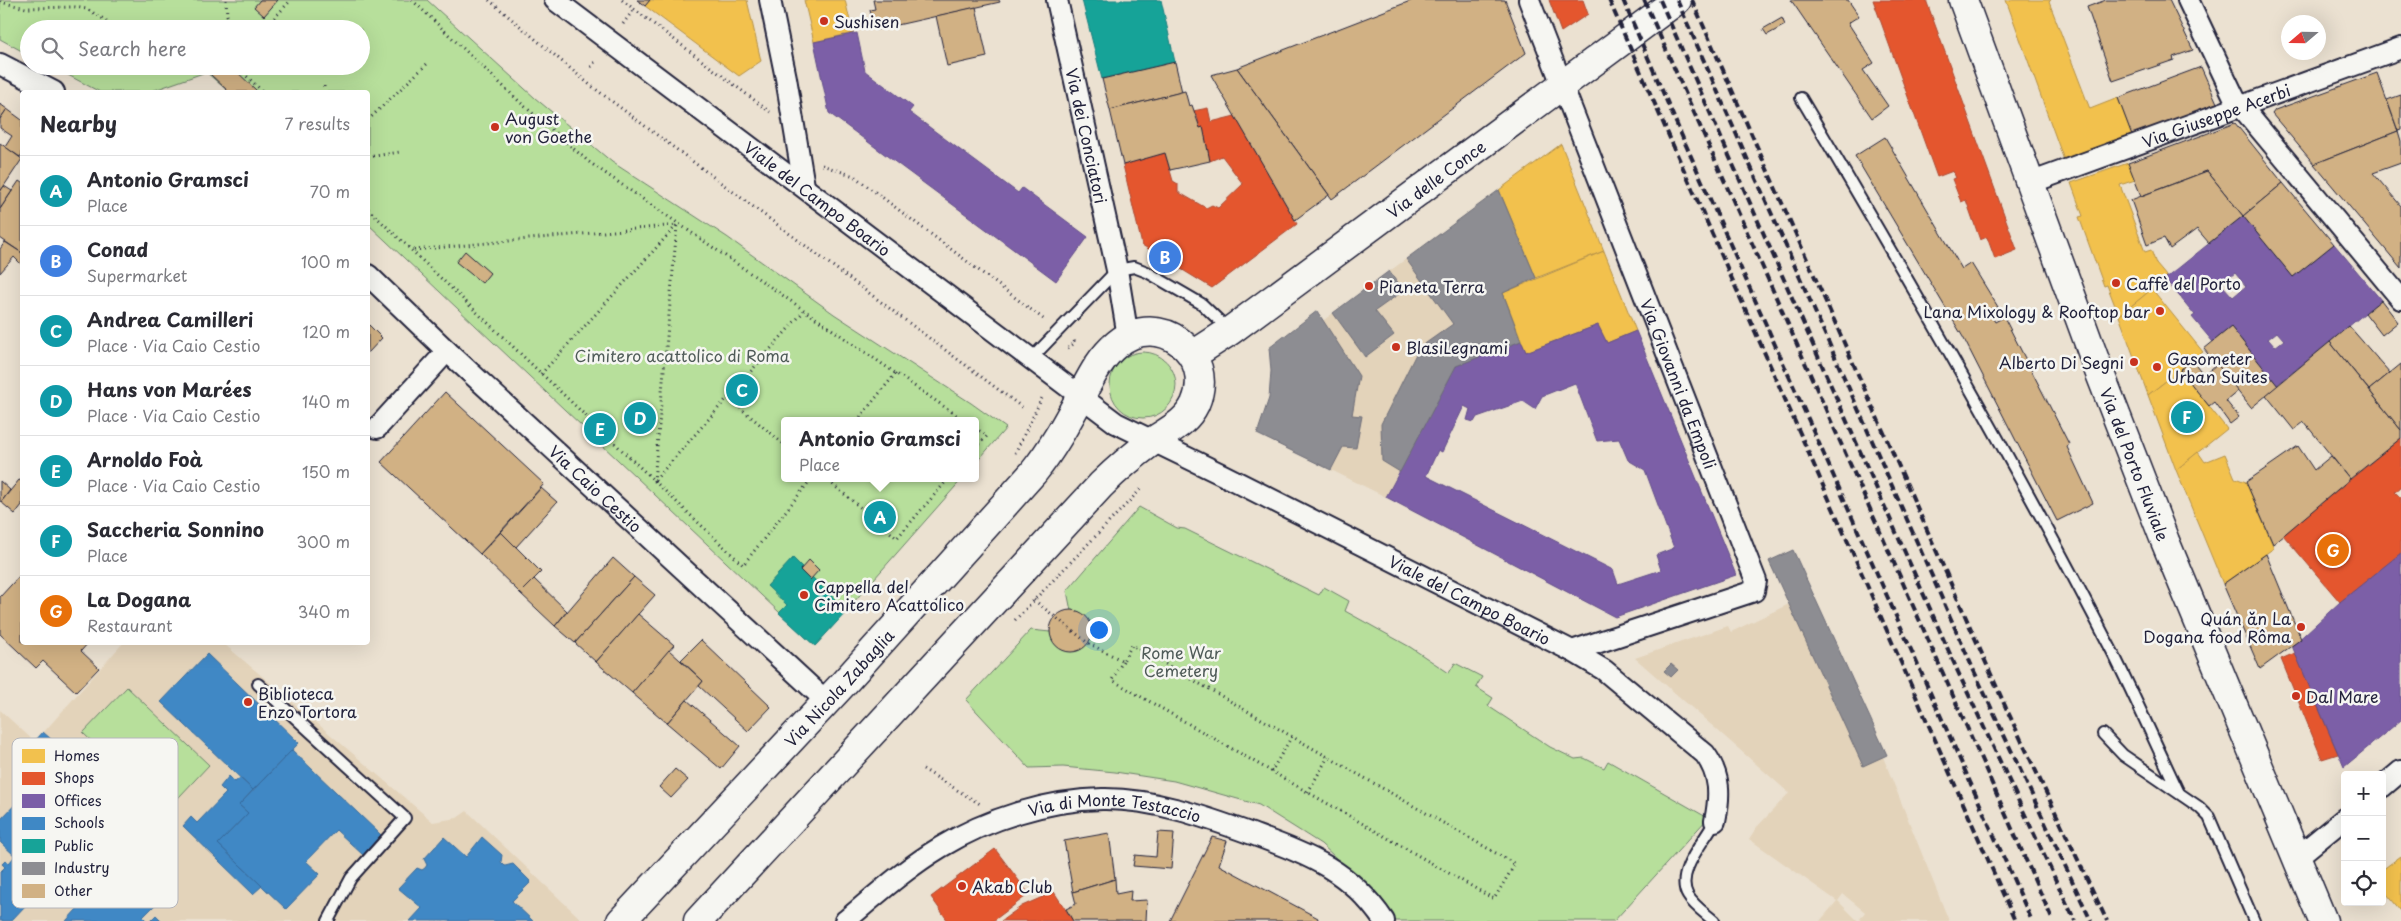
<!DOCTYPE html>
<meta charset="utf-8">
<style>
:root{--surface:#fff;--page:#f2f2f3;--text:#2b2b33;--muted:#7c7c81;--line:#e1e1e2;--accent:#c8321e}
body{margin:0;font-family:"Playpen Sans",sans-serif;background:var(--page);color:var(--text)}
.controls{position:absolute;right:15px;bottom:15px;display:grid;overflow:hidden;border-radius:5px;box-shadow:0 5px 20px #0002}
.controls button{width:45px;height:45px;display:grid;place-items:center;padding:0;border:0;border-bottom:1px solid var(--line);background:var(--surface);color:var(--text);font:25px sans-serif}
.compass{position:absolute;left:2281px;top:15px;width:45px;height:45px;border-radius:50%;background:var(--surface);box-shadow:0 5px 20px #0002;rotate:250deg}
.you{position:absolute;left:1098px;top:629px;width:18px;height:18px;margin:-12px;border:4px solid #fff;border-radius:50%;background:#1a73e8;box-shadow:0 0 0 8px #1a73e833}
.badge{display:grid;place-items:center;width:32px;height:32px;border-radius:50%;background:var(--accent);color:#fff;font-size:16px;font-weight:700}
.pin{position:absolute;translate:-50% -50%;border:2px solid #fff;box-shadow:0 1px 5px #0006}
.popup{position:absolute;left:781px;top:417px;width:198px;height:65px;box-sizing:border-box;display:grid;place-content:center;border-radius:5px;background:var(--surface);filter:drop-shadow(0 1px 4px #0005);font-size:16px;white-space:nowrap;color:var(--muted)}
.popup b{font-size:19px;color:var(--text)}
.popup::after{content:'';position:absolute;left:50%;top:100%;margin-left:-10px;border:10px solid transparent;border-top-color:var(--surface)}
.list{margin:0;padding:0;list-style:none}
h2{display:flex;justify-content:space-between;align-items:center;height:65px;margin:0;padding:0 20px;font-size:21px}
h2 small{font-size:16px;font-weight:400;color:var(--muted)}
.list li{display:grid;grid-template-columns:32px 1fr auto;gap:15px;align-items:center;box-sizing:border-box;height:70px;padding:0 20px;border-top:1px solid var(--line)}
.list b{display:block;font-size:19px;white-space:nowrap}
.list p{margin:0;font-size:16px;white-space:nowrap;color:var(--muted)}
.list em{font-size:16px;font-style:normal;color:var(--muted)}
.icon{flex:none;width:28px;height:28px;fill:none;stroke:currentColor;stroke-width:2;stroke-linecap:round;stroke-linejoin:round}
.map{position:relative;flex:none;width:2401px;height:921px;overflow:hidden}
.search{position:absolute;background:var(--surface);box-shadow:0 5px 20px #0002;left:20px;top:20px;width:350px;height:55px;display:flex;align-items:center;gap:12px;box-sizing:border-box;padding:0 18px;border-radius:28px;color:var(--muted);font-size:19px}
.panel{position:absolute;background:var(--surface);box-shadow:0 5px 20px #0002;left:20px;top:90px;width:350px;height:555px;border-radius:5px}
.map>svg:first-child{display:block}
.built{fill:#e3d3ba}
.green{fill:#b7df9b;stroke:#6c806b}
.homes{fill:#f2c14e;stroke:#b49148}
.shops{fill:#e4572e;stroke:#aa4732}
.offices{fill:#7b5ea7;stroke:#604c87;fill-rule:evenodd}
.schools{fill:#3f88c5;stroke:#36699c}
.public{fill:#17a398;stroke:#1a7c7c}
.industry{fill:#8d8d92;stroke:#6d6d78}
.building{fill:#d1b184;stroke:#22223b}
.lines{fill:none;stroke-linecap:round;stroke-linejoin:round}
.lane-casing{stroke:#22223b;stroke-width:14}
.street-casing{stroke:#22223b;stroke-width:24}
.secondary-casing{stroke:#22223b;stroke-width:31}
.path{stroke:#22223b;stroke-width:3;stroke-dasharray:1 4;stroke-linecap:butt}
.lane{stroke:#f6f6f2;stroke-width:10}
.street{stroke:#f6f6f2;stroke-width:20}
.secondary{stroke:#f6f6f2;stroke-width:28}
.rail{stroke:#22223b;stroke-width:4;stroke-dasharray:8 4;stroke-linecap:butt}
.poi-dot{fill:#c8321e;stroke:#f6f6f2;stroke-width:2}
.labels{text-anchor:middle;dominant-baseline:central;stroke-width:5;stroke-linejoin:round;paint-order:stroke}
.poi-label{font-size:16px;fill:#22223b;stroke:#f6f6f2;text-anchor:start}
.street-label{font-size:16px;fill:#22223b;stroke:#f6f6f2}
.park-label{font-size:16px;fill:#4f5b58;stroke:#f6f6f2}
.key{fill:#f6f6f2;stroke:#b6b6bb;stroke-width:1}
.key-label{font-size:14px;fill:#22223b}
</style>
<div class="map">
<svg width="2401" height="921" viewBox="0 0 2401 921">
<rect width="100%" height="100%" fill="#ebe1d1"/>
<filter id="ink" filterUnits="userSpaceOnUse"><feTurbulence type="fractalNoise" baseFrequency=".02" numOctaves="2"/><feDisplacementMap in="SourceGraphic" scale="10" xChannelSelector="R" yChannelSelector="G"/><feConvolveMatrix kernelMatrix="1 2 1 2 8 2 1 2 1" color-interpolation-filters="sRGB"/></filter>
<g filter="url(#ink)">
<!-- built -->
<g class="built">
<polygon points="1499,190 1536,278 1503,293 1521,341 1456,366 1386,497 1266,438 1278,354"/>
<polygon points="1789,604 1883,757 1949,921 1862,921 1860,919 1865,912 1843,894 1838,901 1858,921 1820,921 1837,901 1749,839 1756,828 1789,793 1635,658 1728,626 1731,632"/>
<polygon points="123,643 223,643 433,822 457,818 467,811 583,921 0,921 0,710 35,742"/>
</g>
<!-- green -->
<g class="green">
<polygon points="0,0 427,0 535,98 612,162 727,237 834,314 971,403 1006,428 975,464 975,421 785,421 785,478 963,478 815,646 368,224 368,92 229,92 206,72 149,92 100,92 51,66 361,66 361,29 29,29 29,55 0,39"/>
<circle cx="1143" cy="385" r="33"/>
<path d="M1139,507L1177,528L1185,529L1319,595L1324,587L1349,601L1345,611L1410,647L1449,673L1455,663L1482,677L1476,687L1493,698L1488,706L1550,747L1575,759L1584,758L1604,768L1608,761L1708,818L1614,921H1391L1363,883L1321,844L1259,805L1174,781L1115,772L1063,767L1029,768L966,700L1031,630L1050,632C1052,620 1058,613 1071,611L1067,591Z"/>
<polygon points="127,687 209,765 165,812 83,733"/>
</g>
<!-- homes -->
<g class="homes">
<polygon points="650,0 747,0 761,61 739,76 645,6"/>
<polygon points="804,0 845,0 853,33 814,42"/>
<polygon points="2006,0 2051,0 2049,2 2090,109 2118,98 2132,135 2064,160"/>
<polygon points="1561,144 1604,251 1536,278 1499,190"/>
<polygon points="2128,163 2135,180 2120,185 2145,252 2151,250 2156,264 2167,277 2119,316 2107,285 2104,286 2079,217 2083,216 2071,183"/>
<polygon points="1604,251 1636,331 1607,343 1598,325 1526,352 1503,293"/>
<polygon points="2152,289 2203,352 2148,395 2119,316"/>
<polygon points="2180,370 2227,429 2176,470 2148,395"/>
<polygon points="2198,452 2205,462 2225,454 2235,478 2246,482 2274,548 2223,584 2176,470"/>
<polygon points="2401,856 2401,911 2382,888 2382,870"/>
</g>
<!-- shops -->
<g class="shops">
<polygon points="1549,0 1583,0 1588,14 1561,32"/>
<polygon points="1873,0 1926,0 2017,250 1995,259 1987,237 1980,240 1966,200 1961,202 1952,179 1956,178 1953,171 1937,177"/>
<polygon points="1208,108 1211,122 1235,116 1297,224 1212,288 1142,245 1123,165 1165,153 1173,181 1178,184 1178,192 1206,208 1212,205 1218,208 1243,184 1222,156 1210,161 1203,127 1200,128 1197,115 1195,115 1193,111"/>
<polygon points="2401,438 2401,487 2395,492 2401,498 2401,553 2340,602 2283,535"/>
<polygon points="2295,653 2338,754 2322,759 2281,659"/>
<polygon points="995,849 1029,894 993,921 948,921 931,897"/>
<polygon points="1054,892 1073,921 1001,921 1022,906"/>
</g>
<!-- offices -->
<g class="offices">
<polygon points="857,33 865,71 913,107 909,112 1018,193 1022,188 1088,237 1056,281 829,113 814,42"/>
<path d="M2243,216L2293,277L2334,244L2381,300L2277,385L2231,327L2213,342L2192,317L2195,315L2165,279ZM2235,273L2246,286L2233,297L2221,284ZM2277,332L2284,340L2275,347L2268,339Z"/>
<path d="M1598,325L1607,343L1636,331L1736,575L1615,617L1386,497L1456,366L1521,341L1526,352ZM1575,383L1597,441L1619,439L1628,460L1645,470L1674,548L1656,555L1661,570L1618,584L1613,570L1426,476L1438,450L1442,452L1464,406L1470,409L1467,420L1474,422L1477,417L1523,401L1535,409L1542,396Z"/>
<polygon points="2401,553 2401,720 2344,767 2292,646 2340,602"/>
</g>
<!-- schools -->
<g class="schools">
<polygon points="207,654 299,743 253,790 161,702"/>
<polygon points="43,732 165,839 141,866 19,759"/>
<polygon points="292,750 381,835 363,855 336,830 306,861 320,874 286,909 218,844 248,813 239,805"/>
<polygon points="229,776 235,782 240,778 253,790 239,805 248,813 218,844 262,886 253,894 183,826 191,817 197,823 226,793 220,787"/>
<polygon points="30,789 88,839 11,921 0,921 0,872 5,867 2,864 6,860 9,863 15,856 0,842 0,820"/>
<polygon points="444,837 466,857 482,837 502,855 501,862 505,866 513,864 531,882 512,901 533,921 410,921 422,908 398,888 417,868 422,870 425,868 427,865 424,859"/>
<polygon points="88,839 156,904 143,917 147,921 66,921 89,896 60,869"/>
<polygon points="156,915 162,921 150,921"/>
</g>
<!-- public -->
<g class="public">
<polygon points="1082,0 1161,0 1175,62 1102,79"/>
<polygon points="793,558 802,567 800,570 810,580 812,577 847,611 815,646 779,613 787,605 767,586"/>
</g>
<!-- industry -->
<g class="industry">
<polygon points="1499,190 1536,278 1503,293 1521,341 1456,366 1400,472 1382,461 1381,424 1419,348 1453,324 1406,259"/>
<polygon points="1389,271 1403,291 1375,311 1394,335 1365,357 1333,313"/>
<polygon points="1317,311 1359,376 1352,415 1362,416 1356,448 1343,447 1331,470 1257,434 1269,398 1271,371 1269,348"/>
<polygon points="1793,550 1887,755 1863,766 1769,561"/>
<polygon points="1671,664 1678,670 1671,677 1664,671"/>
</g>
<!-- building -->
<g class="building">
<polygon points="260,0 278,0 264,16 254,7"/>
<polygon points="637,0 650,0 645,6"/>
<polygon points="873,0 999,0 1000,2 875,30 870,10 875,9"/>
<polygon points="1413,0 1505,0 1526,53 1332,199 1237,68"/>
<polygon points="1791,0 1848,0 1859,16 1848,23 1874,63 1863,70 1888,106 1872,118"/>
<polygon points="2106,0 2169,0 2193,50 2173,57 2174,60 2113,81 2087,7"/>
<polygon points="976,7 987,57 947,66 936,16"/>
<polygon points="1782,18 1785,25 1767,35 1763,29"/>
<polygon points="1175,62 1182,92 1110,110 1102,79"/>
<polygon points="217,66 231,66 258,92 229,92 210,74"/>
<polygon points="2201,67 2217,103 2132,135 2118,98"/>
<polygon points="1237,68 1329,195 1295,220 1211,75"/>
<polygon points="2377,73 2398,131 2314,164 2272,114 2275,110"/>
<polygon points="1185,91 1189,106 1192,105 1200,128 1203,127 1210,161 1170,170 1165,153 1123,165 1110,110"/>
<polygon points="2401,95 2401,130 2398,131 2387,100"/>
<polygon points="0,104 7,109 0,119"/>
<polygon points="7,109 22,120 22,154 20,157 5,147 12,136 0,128 0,119"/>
<polygon points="2235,123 2283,183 2243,216 2207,171 2141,196 2128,163"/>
<polygon points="2398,131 2401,141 2401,163 2373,173 2401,206 2401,268 2314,164"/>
<polygon points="1885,137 1962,269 1971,263 1998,307 1989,312 1995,322 2004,317 2069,444 2067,447 2093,503 2057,521 1963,337 1855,156"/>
<polygon points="0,143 22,159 0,192"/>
<polygon points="2207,171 2243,216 2209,243 2197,229 2170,249 2164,238 2147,245 2131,200"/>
<polygon points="19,181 22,183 22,253 0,238 0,209"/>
<polygon points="2283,183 2334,244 2293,277 2243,216"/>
<polygon points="4,186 12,191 0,209 0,192"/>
<polygon points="5,242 22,253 22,265 14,257 0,273 0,249"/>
<polygon points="465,251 490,273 482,283 456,262"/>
<polygon points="2381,300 2398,322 2382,335 2365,313"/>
<polygon points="368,324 382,338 368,353"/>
<polygon points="2349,326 2390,373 2369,390 2330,342"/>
<polygon points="2231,327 2278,386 2251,408 2204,349"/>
<polygon points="2330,342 2401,430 2401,438 2350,479 2304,422 2294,430 2266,395"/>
<polygon points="2192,360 2204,375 2217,364 2238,391 2226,401 2239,417 2230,424 2214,402 2209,406 2180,370"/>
<polygon points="2401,364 2401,430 2369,390"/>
<polygon points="445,392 544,484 480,554 381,462"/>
<polygon points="2298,446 2314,470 2331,456 2350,479 2273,544 2246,482"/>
<polygon points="19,480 22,481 22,505 15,514 1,502"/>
<polygon points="0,481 10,490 1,502 0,501"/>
<polygon points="541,488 557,502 516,547 501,532"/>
<polygon points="501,532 541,572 520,593 480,554"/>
<polygon points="2266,554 2301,639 2260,669 2223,584"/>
<polygon points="613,558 634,577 575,643 555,626"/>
<polygon points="809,560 819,570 810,580 800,570"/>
<polygon points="22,573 22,642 89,642 81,651 99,668 76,692 43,661 36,668 0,634 0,597"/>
<polygon points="634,577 655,595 596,662 575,643"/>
<polygon points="534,579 567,611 555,626 520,593"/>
<circle cx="1071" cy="631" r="21"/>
<polygon points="638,614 674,645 632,693 596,662"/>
<polygon points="701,640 771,707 748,731 699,686 703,681 681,660"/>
<polygon points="669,650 703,681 667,723 632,693"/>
<polygon points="687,700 740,746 721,769 667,723"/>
<polygon points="675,769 688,780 671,798 659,787"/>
<polygon points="1158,832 1174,833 1171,869 1133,866 1135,855 1156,857"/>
<polygon points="1109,833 1115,879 1073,892 1064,841"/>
<polygon points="1212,837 1227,841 1219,865 1318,918 1317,921 1170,921"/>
<polygon points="1115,879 1116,894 1131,891 1130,901 1147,900 1146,921 1073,921 1066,909 1076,904 1073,892"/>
</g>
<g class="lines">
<!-- lane casing -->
<g class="lane-casing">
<g id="lane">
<path d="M1801,98C1909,280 2016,465 2113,653C2136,699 2157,747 2179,793"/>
<polyline points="1031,359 1117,270 1134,267 1147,272 1202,304 1229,330"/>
<polyline points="258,684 405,818 351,878 328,921"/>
<polyline points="2103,734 2123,755 2199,807 2209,817 2254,921"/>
<path d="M1714,921C1705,913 1694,906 1688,896C1674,873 1705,841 1715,821"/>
</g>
</g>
<!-- street casing -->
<g class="street-casing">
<g id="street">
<path id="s1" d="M555,0L1116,423L1223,475L1572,651L1604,670L1705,754C1721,776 1720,796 1715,821"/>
<polyline points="770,0 786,78 804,186"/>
<path id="s2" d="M1057,0L1117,270L1128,337"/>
<path id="s3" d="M1529,0L1756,581L1754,591L1572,651"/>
<polyline points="2188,0 2235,99 2401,299"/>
<polyline points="0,64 54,92"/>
<path id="s4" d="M2030,183L2401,48"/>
<path id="s5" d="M368,275L447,351L826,701"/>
<polyline points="377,428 447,351"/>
<polyline points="2382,787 2401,771"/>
<polyline points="2296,858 2345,818"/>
<path id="s6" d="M845,921C876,895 906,868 941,847C987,819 1047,800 1102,799C1152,798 1205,817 1252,834C1308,855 1349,869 1384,921"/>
</g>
</g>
<!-- secondary casing -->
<g class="secondary-casing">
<g id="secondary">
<path id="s7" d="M1963,0L2099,371L2165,541L2323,921"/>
<path id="s8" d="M1193,355L1230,331L1677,0"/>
<path id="s9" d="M621,921L843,684L1033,473C1052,450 1067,422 1081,396C1091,377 1100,358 1117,344C1159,309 1217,354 1195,404C1186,423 1169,430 1153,441C1135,454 1117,469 1101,485L698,921"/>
</g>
</g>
<!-- path -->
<g class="path">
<polyline points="226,0 227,15 233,29"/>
<polyline points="412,0 522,104 589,162 965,421"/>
<polyline points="489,0 590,85 1023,408"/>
<polyline points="622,0 770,112"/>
<polyline points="0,2 26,8 75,7 87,9 120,29"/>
<polyline points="623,24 634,9"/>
<polyline points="264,29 291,0"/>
<polyline points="236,66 263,92"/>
<polyline points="591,67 597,59"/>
<polyline points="324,92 324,84"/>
<polyline points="368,120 428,63"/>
<polyline points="368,157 400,152"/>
<polyline points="822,165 854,176 1046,321"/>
<polyline points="368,209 743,565 812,478"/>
<polyline points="414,250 677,225"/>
<polyline points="1068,348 1075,343 1073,338"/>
<polyline points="541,374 677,225"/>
<polyline points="728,398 785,445"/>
<polyline points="857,421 896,373"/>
<polyline points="975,428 987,436 975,449"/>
<polyline points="1015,453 1043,396"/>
<polyline points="825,478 897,538 949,478"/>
<polyline points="655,480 804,311"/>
<polyline points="654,481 677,226"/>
<polyline points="1034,600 1088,643 1123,661 1132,645 1515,864 1494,899 1112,680 1123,661"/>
<polyline points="1015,620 1142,488"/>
<polyline points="923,769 980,804"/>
<polyline points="1271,772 1292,736"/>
<polyline points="1308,792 1328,757"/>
</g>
<!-- lane -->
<use href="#lane" class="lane"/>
<!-- street -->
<use href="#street" class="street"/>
<!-- secondary -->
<use href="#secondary" class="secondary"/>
<!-- rail -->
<g class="rail">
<polyline points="1609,0 2015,921"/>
<polyline points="1623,0 1681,134 2032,921"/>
<polyline points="1644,0 2053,921"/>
<polyline points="1660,0 1958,672 2075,921"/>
<polyline points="1677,0 1974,671 2091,921"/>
<polyline points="1692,0 2006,708 2107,921"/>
</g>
</g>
</g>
<!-- markers -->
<g class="poi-dot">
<circle cx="824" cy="21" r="5"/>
<circle cx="495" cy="127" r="5"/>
<circle cx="2116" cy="283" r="5"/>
<circle cx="1369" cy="286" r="5"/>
<circle cx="2160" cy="311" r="5"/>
<circle cx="1396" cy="347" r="5"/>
<circle cx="2134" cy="362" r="5"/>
<circle cx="2157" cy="367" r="5"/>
<circle cx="804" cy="595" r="5"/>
<circle cx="2301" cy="627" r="5"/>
<circle cx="2296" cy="696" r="5"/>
<circle cx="248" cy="702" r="5"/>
<circle cx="962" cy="886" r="5"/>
</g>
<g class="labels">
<!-- poi labels -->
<g class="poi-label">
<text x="834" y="21">Sushisen</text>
<text x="505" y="118">August<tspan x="505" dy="18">von Goethe</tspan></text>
<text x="2126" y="283">Caffè del Porto</text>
<text x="1379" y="286">Pianeta Terra</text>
<text x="2150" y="311" text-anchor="end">Lana Mixology &amp; Rooftop bar</text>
<text x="1406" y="347">BlasiLegnami</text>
<text x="2167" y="358">Gasometer<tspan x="2167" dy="18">Urban Suites</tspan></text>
<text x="2124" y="362" text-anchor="end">Alberto Di Segni</text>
<text x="814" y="586">Cappella del<tspan x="814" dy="18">Cimitero Acattolico</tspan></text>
<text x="2291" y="618" text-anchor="end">Quán ăn La<tspan x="2291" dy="18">Dogana food Rôma</tspan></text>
<text x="258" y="693">Biblioteca<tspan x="258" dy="18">Enzo Tortora</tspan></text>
<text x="2306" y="696">Dal Mare</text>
<text x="972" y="886">Akab Club</text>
</g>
<!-- street labels -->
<g class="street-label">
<text stroke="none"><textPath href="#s4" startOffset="198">Via Giuseppe Acerbi</textPath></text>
<text stroke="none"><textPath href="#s2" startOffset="139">Via dei Conciatori</textPath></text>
<text stroke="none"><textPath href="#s8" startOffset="300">Via delle Conce</textPath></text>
<text stroke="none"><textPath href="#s1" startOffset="329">Viale del Campo Boario</textPath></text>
<text stroke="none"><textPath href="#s3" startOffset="412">Via Giovanni da Empoli</textPath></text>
<text stroke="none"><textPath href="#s7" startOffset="495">Via del Porto Fluviale</textPath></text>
<text stroke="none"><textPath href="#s5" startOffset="312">Via Caio Cestio</textPath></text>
<text stroke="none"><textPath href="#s1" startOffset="1098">Viale del Campo Boario</textPath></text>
<text stroke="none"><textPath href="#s9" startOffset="319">Via Nicola Zabaglia</textPath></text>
<text stroke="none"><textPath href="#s6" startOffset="304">Via di Monte Testaccio</textPath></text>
</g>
<!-- park labels -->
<g class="park-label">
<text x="682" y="355">Cimitero acattolico di Roma</text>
<text x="1181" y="652">Rome War<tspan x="1181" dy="18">Cemetery</tspan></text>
</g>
</g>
<!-- legend -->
<rect x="12" y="738" width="166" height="170" rx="8" class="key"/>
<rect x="22" y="749" width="23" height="14" fill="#f2c14e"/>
<rect x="22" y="772" width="23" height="13" fill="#e4572e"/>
<rect x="22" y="794" width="23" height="14" fill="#7b5ea7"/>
<rect x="22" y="817" width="23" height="13" fill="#3f88c5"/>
<rect x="22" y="839" width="23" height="14" fill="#17a398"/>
<rect x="22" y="862" width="23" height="13" fill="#8d8d92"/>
<rect x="22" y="884" width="23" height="14" fill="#d1b184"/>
<g class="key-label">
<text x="54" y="761">Homes</text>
<text x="54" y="783">Shops</text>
<text x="54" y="806">Offices</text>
<text x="54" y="828">Schools</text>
<text x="54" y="851">Public</text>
<text x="54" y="873">Industry</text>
<text x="54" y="896">Other</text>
</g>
</svg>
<div class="controls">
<button>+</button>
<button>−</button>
<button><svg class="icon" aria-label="locate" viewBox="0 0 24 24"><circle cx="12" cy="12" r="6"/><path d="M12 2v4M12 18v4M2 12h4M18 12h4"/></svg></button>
</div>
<svg class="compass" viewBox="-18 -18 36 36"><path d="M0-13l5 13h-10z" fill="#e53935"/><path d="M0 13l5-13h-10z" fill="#7c7c81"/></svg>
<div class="you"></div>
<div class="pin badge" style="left:880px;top:517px;background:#0f9aa8">A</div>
<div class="popup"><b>Antonio Gramsci</b>Place</div>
<div class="pin badge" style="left:1165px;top:257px;background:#3f7fe0">B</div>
<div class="pin badge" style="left:742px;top:390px;background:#0f9aa8">C</div>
<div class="pin badge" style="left:640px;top:418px;background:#0f9aa8">D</div>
<div class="pin badge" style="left:600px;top:429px;background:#0f9aa8">E</div>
<div class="pin badge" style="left:2187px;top:417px;background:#0f9aa8">F</div>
<div class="pin badge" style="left:2333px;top:550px;background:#e8710a">G</div>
<div class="search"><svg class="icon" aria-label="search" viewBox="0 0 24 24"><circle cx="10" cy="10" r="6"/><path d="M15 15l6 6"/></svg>Search here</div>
<section class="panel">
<h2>Nearby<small>7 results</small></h2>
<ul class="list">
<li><span class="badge" style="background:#0f9aa8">A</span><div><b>Antonio Gramsci</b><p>Place</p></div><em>70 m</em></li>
<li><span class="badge" style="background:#3f7fe0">B</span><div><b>Conad</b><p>Supermarket</p></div><em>100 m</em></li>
<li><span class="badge" style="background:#0f9aa8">C</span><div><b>Andrea Camilleri</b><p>Place · Via Caio Cestio</p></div><em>120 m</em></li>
<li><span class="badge" style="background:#0f9aa8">D</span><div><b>Hans von Marées</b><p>Place · Via Caio Cestio</p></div><em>140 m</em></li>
<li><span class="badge" style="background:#0f9aa8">E</span><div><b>Arnoldo Foà</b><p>Place · Via Caio Cestio</p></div><em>150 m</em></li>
<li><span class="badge" style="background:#0f9aa8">F</span><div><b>Saccheria Sonnino</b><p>Place</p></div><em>300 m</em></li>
<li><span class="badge" style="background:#e8710a">G</span><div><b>La Dogana</b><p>Restaurant</p></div><em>340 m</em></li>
</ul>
</section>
</div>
